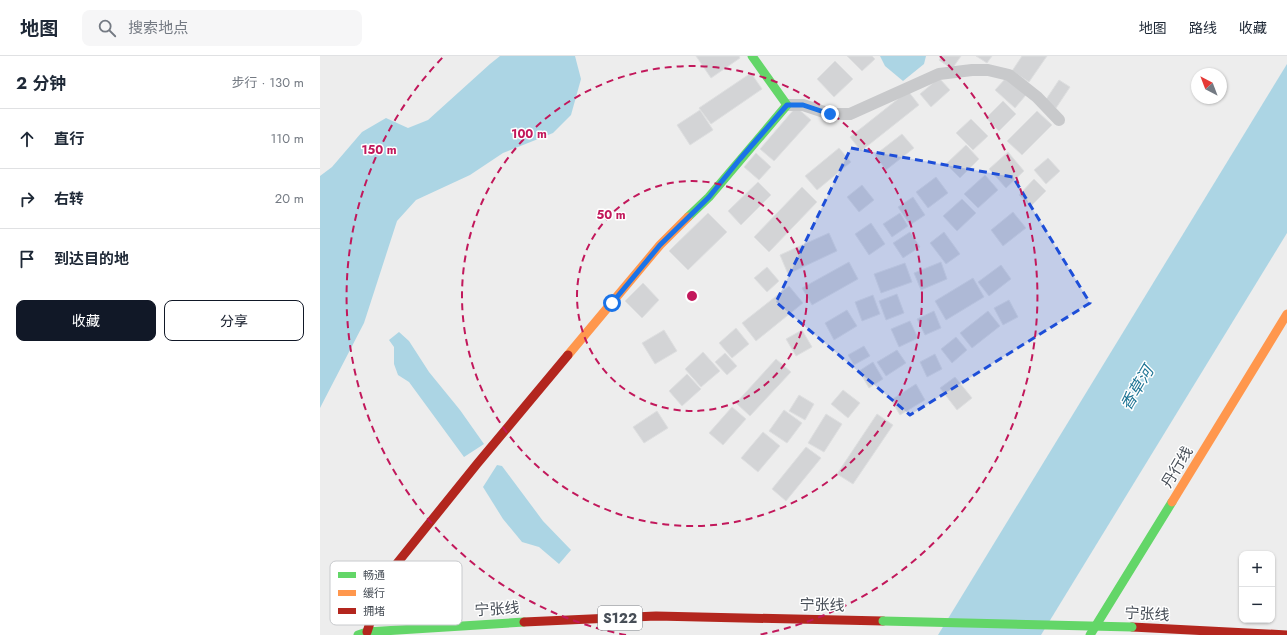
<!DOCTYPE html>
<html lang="zh">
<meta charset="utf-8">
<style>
:root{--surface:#fff;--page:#f6f6f7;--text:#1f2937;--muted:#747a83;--line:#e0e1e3;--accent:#111827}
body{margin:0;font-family:Jost,"Noto Sans SC",sans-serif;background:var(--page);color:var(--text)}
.controls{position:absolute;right:12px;bottom:12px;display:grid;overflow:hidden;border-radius:8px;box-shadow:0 1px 3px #0004}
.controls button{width:36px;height:36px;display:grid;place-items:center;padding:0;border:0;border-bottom:1px solid var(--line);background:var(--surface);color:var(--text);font:20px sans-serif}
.compass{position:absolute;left:871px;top:12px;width:36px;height:36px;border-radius:50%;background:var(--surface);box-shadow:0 1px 3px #0004;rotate:318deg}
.stop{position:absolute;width:12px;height:12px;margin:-9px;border:3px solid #1a73e8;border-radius:50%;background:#fff}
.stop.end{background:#1a73e8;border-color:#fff;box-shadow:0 1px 4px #0008}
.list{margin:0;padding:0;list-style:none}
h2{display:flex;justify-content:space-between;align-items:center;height:52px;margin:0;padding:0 16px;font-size:17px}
h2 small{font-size:13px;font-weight:400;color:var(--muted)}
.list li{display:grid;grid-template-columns:26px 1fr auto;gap:12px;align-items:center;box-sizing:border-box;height:60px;padding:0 16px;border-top:1px solid var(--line)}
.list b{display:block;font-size:15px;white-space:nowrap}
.list em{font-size:13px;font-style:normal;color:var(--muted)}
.actions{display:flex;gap:8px;padding:12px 16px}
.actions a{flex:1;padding:9px 0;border:1px solid var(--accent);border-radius:8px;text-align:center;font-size:14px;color:var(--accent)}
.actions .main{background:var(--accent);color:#fff}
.icon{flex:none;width:22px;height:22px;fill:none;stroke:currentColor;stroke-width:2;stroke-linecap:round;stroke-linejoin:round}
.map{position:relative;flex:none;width:967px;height:579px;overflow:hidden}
header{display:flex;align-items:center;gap:24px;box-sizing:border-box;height:56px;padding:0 20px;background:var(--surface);border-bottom:1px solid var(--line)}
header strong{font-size:19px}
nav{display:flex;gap:22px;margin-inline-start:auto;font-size:14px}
.search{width:280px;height:36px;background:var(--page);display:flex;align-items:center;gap:10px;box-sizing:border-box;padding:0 14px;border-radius:8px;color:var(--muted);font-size:15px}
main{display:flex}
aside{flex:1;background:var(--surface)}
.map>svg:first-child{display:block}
.water{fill:#acd5e4}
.building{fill:#d3d4d6;stroke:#dedfe0}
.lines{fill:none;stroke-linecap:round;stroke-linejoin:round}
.street{stroke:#c8c9cb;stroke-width:12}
.fast{stroke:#63d668;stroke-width:9}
.slow{stroke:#ff974d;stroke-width:9}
.jam{stroke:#b3261e;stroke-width:9}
.fast-bridge{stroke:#63d668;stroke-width:9}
.route{stroke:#1a73e8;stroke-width:5}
.marked{fill:#1d4ed8;fill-opacity:0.2;stroke:#1d4ed8;stroke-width:3;stroke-dasharray:8 5;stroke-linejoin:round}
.ring{fill:none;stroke:#c2185b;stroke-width:2;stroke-dasharray:7 5}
.labels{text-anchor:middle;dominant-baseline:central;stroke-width:3;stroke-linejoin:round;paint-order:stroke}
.shield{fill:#fff;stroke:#7e8389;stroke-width:1}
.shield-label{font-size:14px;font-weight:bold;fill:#474e57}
.street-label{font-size:15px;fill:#474e57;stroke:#fff}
.water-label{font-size:16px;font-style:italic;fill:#1d7494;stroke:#fff}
.key{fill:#fff;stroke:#c8cacd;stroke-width:1}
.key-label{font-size:11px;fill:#474e57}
.centre{fill:#c2185b;stroke:#fff;stroke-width:2}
.ring-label{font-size:12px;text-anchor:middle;font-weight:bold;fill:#c2185b;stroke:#fff;stroke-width:3;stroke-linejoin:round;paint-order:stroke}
</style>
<header>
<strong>地图</strong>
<div class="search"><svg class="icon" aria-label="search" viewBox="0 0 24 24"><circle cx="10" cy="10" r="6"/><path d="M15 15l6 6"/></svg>搜索地点</div>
<nav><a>地图</a><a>路线</a><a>收藏</a></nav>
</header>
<main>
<aside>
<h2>2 分钟<small>步行 · 130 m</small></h2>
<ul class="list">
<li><svg class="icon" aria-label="ahead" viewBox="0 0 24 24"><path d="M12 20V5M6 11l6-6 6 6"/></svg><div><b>直行</b></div><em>110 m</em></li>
<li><svg class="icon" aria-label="right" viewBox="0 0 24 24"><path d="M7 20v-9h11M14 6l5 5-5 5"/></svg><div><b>右转</b></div><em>20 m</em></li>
<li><svg class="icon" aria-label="arrive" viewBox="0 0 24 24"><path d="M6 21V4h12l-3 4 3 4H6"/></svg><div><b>到达目的地</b></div></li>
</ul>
<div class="actions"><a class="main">收藏</a><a>分享</a></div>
</aside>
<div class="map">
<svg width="967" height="579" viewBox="0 0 967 579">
<rect width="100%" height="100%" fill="#ededed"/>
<!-- water -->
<g class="water">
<polygon points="180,0 255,0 261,23 251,59 233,77 183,97 150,119 96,144 77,165 44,267 0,352 0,120 12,111 42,76 66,62 88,72 108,64 170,8"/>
<polygon points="560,0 606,0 604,8 583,25 565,10"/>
<polygon points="967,8 967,177 721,579 618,579"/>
<polygon points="79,276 89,285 109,316 140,354 164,388 144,401 89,326 78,319 74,308 74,291 69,284"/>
<polygon points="177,409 182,410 223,465 251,494 239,508 219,491 202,486 183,463 163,431"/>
</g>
<!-- building -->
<g class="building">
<polygon points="376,0 419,0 420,2 391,22"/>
<polygon points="527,0 552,0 555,3 542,15"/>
<polygon points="622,0 641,0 632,13 619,4"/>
<polygon points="656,0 672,0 667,7"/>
<polygon points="702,0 727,0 709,26 692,15"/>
<polygon points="515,5 533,23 514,41 497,23"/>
<polygon points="431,17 442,33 391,68 379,52"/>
<polygon points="619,22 630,34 611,51 600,38"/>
<polygon points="686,22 706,39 695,52 675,34"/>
<polygon points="739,24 750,31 736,52 725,45"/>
<polygon points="588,35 599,49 541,95 530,81"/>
<polygon points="683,45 696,58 679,75 666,62"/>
<polygon points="476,51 491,64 454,105 440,93"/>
<polygon points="380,54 393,74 370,89 357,69"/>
<polygon points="717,55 732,69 702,99 687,85"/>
<polygon points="651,63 668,80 653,94 636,77"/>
<polygon points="582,78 594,92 566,114 555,99"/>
<polygon points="646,89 659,103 640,122 626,108"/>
<polygon points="519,92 531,106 497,134 485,120"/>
<polygon points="688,96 704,115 686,132 669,113"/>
<polygon points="436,97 451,111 439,124 424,111"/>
<polygon points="728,102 740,115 726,128 714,114"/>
<polygon points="665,119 678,134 658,152 644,138"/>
<polygon points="616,121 628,137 608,152 596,136"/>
<polygon points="714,123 726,135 711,150 699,139"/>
<polygon points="438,126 451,139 421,169 408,155"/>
<polygon points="542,129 554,144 539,156 527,141"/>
<polygon points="482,131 497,146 449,196 434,181"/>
<polygon points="593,141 605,159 590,169 578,151"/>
<polygon points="642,143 656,157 637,175 623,160"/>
<polygon points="693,156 706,172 683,190 671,174"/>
<polygon points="388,157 407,176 368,214 349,195"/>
<polygon points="580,157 588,170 572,181 563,168"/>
<polygon points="551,167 565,188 549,199 535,178"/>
<polygon points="590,176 600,191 583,202 573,187"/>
<polygon points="624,176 640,198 626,208 610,187"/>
<polygon points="509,177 517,195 468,218 460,199"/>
<polygon points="529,206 538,223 492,249 482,232"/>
<polygon points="621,206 627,223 601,234 594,217"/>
<polygon points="585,207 592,226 561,237 554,218"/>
<polygon points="681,209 691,223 669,240 658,226"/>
<polygon points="447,211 459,225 447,236 434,222"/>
<polygon points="653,222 664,241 626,264 615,245"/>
<polygon points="323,227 339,244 322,262 305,245"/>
<polygon points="469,230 483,247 436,285 422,267"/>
<polygon points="577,238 584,257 566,264 559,245"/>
<polygon points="553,239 560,258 542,265 535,246"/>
<polygon points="689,244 698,261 683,269 674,252"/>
<polygon points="527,254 537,270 514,284 505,267"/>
<polygon points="614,255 621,272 605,279 597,263"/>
<polygon points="668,255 680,270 652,292 640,277"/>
<polygon points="590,265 598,282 579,291 571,273"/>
<polygon points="416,272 429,288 412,302 399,287"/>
<polygon points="344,274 357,295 335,308 322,287"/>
<polygon points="482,274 492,291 476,300 466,283"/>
<polygon points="636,281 647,294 632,307 621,293"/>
<polygon points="544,290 550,300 534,309 528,299"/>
<polygon points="577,294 586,307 566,320 557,306"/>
<polygon points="383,296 400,315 381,331 365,313"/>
<polygon points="405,297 417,310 407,319 395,306"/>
<polygon points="615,298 622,313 607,321 600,306"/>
<polygon points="456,303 471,316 430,360 416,347"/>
<polygon points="553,306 563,323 549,332 539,315"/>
<polygon points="367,318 381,333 362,350 349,335"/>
<polygon points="635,321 652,342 637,354 620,332"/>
<polygon points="596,328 605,344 580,359 571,344"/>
<polygon points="523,334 540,347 528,362 511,348"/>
<polygon points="479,339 494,348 485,364 469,355"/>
<polygon points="412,351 426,363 403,389 389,377"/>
<polygon points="464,354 482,367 467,387 449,375"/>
<polygon points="337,355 348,372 324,387 313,371"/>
<polygon points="506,358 522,368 504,396 488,387"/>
<polygon points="557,358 573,369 533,428 517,418"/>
<polygon points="443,376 460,390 438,416 421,402"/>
<polygon points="486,391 501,402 466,445 452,433"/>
</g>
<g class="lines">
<!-- street -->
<polyline class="street" points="467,49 483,49 510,58 530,58 619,18 652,14 668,14 689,19 717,41 739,64"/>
<!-- fast -->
<g class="fast">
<polyline points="368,161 389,141 467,49 432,0"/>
<polyline points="38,579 47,576 204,566"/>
<polyline points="770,579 852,446"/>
</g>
<!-- slow -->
<g class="slow">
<polyline points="248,299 340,189 368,161"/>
<polyline points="852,446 967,258"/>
</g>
<!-- jam -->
<g class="jam">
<polyline points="204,566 336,560 563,565"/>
<polyline points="812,571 967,579"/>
<polyline points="47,576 60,536 74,511 157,408 248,299"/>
</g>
<!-- fast-bridge -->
<polyline class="fast-bridge" points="563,565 812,571"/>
</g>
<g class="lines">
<!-- route -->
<polyline class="route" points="292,247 340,189 389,141 420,103 467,49 483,49 510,58"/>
</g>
<!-- marked area -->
<path class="marked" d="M531,92L693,121L770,247L590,359L456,246Z"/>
<!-- distance rings -->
<g class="ring">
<circle cx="372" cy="240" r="115"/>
<circle cx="372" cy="240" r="230"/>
<path d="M306 579A345 345 0 0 1 124 0M620 0A345 345 0 0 1 438 579"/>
</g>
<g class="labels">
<!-- shield labels -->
<rect class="shield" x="278" y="550" width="44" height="24" rx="3"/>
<g class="shield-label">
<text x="300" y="562">S122</text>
</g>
<!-- street labels -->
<g class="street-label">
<text transform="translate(857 411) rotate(-59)">丹行线</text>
<text transform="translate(502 549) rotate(1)">宁张线</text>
<text transform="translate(177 553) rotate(-3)">宁张线</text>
<text transform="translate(827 558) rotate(3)">宁张线</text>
</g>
<!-- water labels -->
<g class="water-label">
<text transform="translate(817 332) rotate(-59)">香草河</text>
</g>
</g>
<!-- legend -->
<rect x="10" y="505" width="132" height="64" rx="6" class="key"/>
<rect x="18" y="516" width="18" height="6" fill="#63d668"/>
<rect x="18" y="534" width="18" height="6" fill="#ff974d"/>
<rect x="18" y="552" width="18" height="6" fill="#b3261e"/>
<g class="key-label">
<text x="43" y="523">畅通</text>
<text x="43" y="541">缓行</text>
<text x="43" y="559">拥堵</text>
</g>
<circle cx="372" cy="240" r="6" class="centre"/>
<g class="ring-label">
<text x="209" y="82">100 m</text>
<text x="59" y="98">150 m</text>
<text x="291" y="163">50 m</text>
</g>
</svg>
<div class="controls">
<button>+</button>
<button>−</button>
</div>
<svg class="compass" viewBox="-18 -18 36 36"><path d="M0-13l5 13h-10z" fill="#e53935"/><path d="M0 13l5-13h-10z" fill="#747a83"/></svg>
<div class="stop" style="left:292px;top:247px"></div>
<div class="stop end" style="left:510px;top:58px"></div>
</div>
</main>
